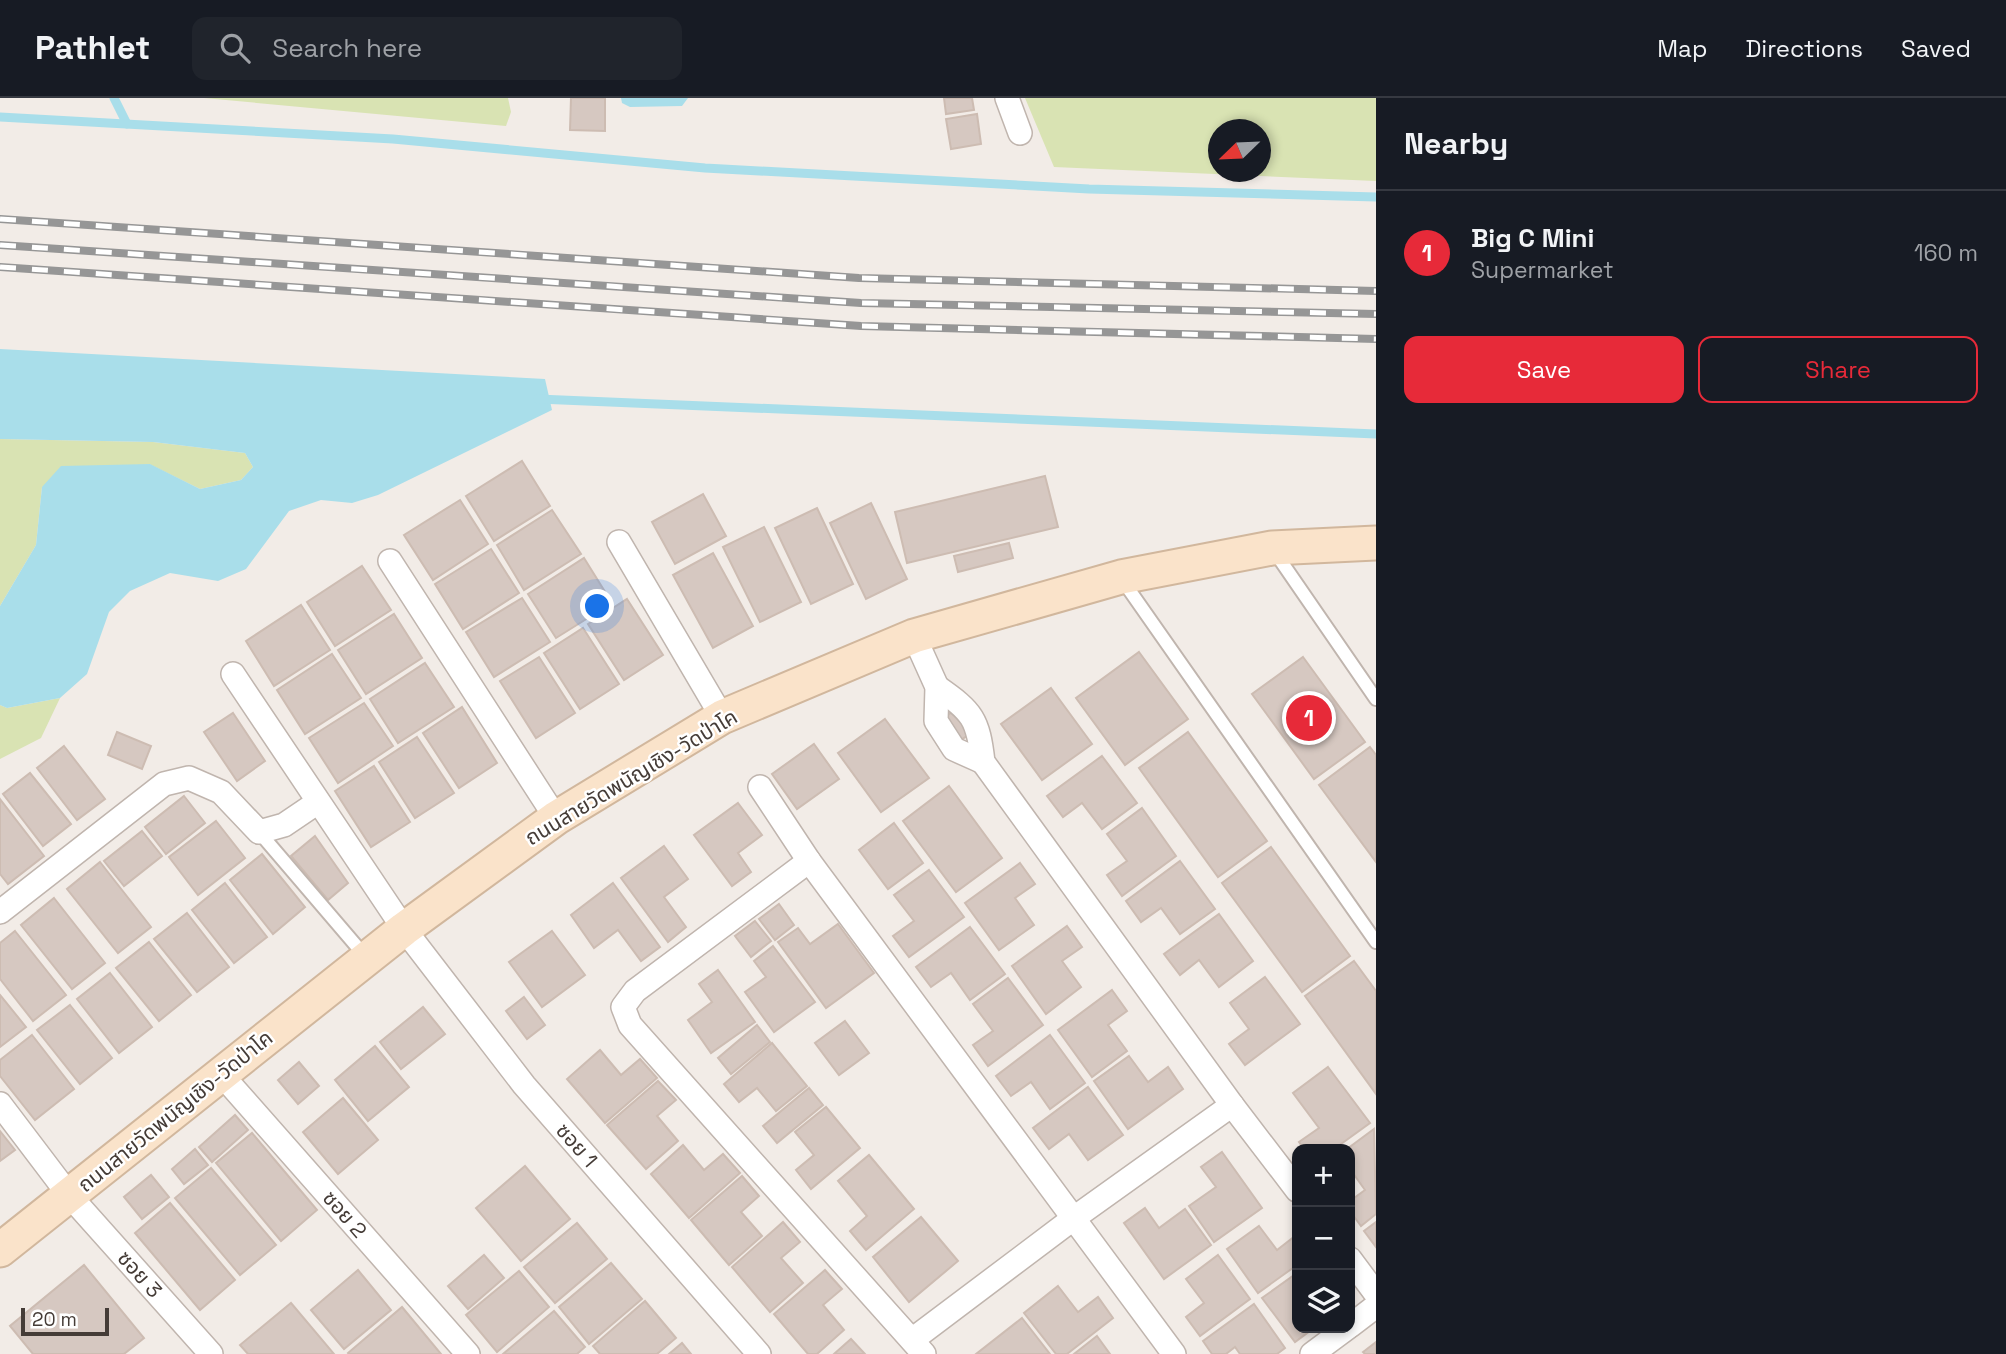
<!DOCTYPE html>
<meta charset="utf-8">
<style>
:root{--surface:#171b24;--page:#20242c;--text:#f1f3f6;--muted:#9ea1a6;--line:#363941;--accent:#e72a39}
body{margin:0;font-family:"Space Grotesk","Noto Sans Thai",sans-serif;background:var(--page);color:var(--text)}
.controls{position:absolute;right:21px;bottom:21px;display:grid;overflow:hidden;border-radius:14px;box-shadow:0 4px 10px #0003}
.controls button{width:63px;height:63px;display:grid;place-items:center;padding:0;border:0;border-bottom:2px solid var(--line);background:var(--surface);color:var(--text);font:35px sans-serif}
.compass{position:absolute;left:1208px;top:21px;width:63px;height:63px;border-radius:50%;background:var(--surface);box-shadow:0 4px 10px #0003;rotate:247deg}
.scale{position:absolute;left:21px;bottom:18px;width:88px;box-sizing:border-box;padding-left:7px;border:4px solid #453c37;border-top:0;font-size:19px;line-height:24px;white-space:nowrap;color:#453c37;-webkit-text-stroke:5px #fff;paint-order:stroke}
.you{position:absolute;left:598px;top:509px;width:24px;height:24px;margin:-18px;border:5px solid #fff;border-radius:50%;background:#1a73e8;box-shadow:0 0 0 10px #1a73e833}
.badge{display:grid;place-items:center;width:46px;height:46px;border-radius:50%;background:var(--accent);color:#fff;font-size:23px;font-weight:700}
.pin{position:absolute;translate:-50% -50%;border:4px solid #fff;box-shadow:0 2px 7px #0006}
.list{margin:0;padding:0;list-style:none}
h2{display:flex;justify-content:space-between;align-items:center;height:91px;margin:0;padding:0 28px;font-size:30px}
h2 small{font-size:23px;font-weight:400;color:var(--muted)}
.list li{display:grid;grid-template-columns:46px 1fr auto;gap:21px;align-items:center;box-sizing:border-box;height:126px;padding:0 28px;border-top:2px solid var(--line)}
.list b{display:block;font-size:26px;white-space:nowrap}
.list p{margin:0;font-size:23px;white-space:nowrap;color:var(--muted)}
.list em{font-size:23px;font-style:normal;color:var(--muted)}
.actions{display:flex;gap:14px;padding:21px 28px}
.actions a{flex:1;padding:16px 0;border:2px solid var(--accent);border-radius:14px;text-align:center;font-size:24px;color:var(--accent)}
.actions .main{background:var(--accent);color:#fff}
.icon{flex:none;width:38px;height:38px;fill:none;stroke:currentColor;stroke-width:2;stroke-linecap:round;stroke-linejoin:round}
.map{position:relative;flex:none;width:1376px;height:1256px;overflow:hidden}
header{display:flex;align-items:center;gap:42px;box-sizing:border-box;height:98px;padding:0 35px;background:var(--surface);border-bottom:2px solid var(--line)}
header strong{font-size:33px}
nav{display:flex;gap:38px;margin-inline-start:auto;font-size:24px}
.search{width:490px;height:63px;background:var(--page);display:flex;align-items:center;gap:18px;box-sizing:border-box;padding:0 24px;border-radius:14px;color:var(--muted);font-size:26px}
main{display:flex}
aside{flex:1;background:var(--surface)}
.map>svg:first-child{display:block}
.green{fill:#d9e3b3;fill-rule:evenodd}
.water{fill:#a9deea}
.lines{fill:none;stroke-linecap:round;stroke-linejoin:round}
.stream{stroke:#a9deea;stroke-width:9}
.building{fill:#d6c8c1;stroke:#cdbcb2;stroke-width:2}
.lane-casing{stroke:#c0b5ae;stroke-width:16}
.street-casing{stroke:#c0b5ae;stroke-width:26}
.secondary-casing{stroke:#d1b79d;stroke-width:37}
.lane{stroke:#fff;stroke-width:12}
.street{stroke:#fff;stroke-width:23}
.secondary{stroke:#fae3ca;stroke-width:33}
.rail-casing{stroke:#969696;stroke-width:8}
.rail{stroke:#fff;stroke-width:5;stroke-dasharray:16;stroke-linecap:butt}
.labels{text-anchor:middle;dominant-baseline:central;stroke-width:5;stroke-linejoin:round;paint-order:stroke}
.street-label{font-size:21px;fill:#453c37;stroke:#fff}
</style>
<header>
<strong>Pathlet</strong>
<div class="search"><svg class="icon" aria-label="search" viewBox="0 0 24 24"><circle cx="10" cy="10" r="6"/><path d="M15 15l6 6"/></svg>Search here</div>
<nav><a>Map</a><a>Directions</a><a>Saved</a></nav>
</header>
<main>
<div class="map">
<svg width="1376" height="1256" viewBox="0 0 1376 1256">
<rect width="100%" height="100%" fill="#f2ece7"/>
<!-- green -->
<g class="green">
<polygon points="204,0 508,0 511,14 506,28"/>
<path d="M1025,0H1376V83L1054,69ZM1218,32H1260V74H1218Z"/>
<polygon points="0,341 153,344 245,355 253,369 241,382 200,391 149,366 42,389 36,447 0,508"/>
<polygon points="60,600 41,640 0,661 0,607 7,610"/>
</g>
<!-- water -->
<g class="water">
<polygon points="621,0 688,0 682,8 630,9 622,5"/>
<polygon points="0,251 545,281 552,312 378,397 352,405 321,402 289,413 246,471 218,483 170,475 130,493 109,514 87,576 60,600 7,610 0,607 0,508 36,447 42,389 61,368 150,366 200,391 241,382 253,369 245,355 153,344 0,341"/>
</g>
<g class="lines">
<!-- stream -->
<g class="stream">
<polyline points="114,0 127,26"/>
<polyline points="0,19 393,41 705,70 1089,91 1376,99"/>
<polyline points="538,301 1376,336"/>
</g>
</g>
<!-- building -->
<g class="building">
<polygon points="571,0 605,0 605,33 570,32"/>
<polygon points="944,0 972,0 974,12 946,16"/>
<polygon points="977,16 981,46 951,51 946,21"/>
<polygon points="522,363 550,408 494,443 466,398"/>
<polygon points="1045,378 1058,429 907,465 895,414"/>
<polygon points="703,396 726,438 675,466 652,424"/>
<polygon points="460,402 488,446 433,482 404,437"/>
<polygon points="871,405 907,481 866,501 830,425"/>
<polygon points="817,410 853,486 811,506 775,430"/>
<polygon points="552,412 581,456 524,492 497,447"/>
<polygon points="764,429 801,504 760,524 723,449"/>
<polygon points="1009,445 1013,460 958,474 954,458"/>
<polygon points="491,451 519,495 463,531 435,486"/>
<polygon points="713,455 753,528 713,550 673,477"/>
<polygon points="584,460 612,505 556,540 528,496"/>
<polygon points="362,468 391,512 335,548 307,504"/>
<polygon points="522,500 550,544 494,579 466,534"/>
<polygon points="627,501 663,557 624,582 588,526"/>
<polygon points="301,507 330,552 274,588 246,543"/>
<polygon points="394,516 422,560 366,596 338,552"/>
<polygon points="583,530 619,586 580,611 544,555"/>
<polygon points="1139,554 1188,621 1125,667 1076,600"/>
<polygon points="332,556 361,600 305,636 277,592"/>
<polygon points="539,559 575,615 536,640 500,583"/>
<polygon points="1303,559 1365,644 1314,681 1252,596"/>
<polygon points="425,565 454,609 398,645 370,601"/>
<polygon points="1051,590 1092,646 1042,682 1001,626"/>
<polygon points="364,605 393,648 338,685 309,640"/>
<polygon points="462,609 497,665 459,690 423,635"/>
<polygon points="958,610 974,633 958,644 942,621"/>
<polygon points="233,615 265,663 237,683 204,634"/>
<polygon points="885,621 929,680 881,714 838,655"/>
<polygon points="117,634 151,648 142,671 108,657"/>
<polygon points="1188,634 1267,743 1218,779 1139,670"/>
<polygon points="417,639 454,695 415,720 379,664"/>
<polygon points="814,646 839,681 797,711 772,676"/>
<polygon points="64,648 105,701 77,722 37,670"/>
<polygon points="1370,649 1376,657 1376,764 1319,687"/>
<polygon points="1102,658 1137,705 1102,731 1082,705 1063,719 1047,698"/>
<polygon points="374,668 410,724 371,749 335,693"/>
<polygon points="30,675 71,726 43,748 3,696"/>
<polygon points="949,688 1002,760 956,794 903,723"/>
<polygon points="184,698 205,725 166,756 145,729"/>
<polygon points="0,701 44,758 8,786 0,776"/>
<polygon points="738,705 762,737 738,755 751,774 732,788 694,737"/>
<polygon points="1142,710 1176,758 1122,798 1107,777 1127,763 1107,736"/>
<polygon points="216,723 245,760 198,797 169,759"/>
<polygon points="894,725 923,765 888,791 859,752"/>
<polygon points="142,733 162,758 124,788 104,763"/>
<polygon points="315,738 348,785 328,802 291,758"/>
<polygon points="664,748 688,781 664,799 686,829 668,844 621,780"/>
<polygon points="1271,749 1350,858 1302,894 1222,785"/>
<polygon points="262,756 305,809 273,836 230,782"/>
<polygon points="1180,763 1215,811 1180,836 1161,810 1141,824 1126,803"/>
<polygon points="100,764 151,829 118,855 67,791"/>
<polygon points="1020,765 1035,786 1015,800 1034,827 999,852 965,805"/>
<polygon points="929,772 964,819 909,859 893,838 914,823 894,797"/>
<polygon points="225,785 267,839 234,865 192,812"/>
<polygon points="613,785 660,849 641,863 618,832 594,850 571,817"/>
<polygon points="54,800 105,865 72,891 21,827"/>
<polygon points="779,806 794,827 775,842 759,821"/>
<polygon points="187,815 229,869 197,894 154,841"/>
<polygon points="1219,816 1253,863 1219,889 1199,862 1180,877 1164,856"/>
<polygon points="755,823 771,843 751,859 735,838"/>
<polygon points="838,826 874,875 826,910 778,844 798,830 810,846"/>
<polygon points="1067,828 1082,849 1062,863 1081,889 1046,916 1012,868"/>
<polygon points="970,829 1005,876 970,902 951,875 931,889 916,869"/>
<polygon points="15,833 66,897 33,923 0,881 0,845"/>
<polygon points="552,833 585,877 542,909 509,864"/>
<polygon points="149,844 191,897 159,923 116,870"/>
<polygon points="773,848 815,904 774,934 745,894 766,879 754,863"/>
<polygon points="1354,863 1376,893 1376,996 1305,898"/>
<polygon points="718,872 755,924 711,955 688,922 712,904 699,886"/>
<polygon points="110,875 152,929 119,955 77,901"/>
<polygon points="1265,879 1300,926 1245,967 1229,946 1249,931 1230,905"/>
<polygon points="1008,880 1043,927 988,968 973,947 993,933 973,906"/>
<polygon points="1112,892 1127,913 1108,927 1127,953 1092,979 1058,932"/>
<polygon points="0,897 26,929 0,949"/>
<polygon points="524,899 545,927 527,941 506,913"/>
<polygon points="70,907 112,960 80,986 37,932"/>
<polygon points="423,909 445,936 401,971 380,944"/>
<polygon points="845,923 869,955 839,977 815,945"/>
<polygon points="757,927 770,944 731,976 718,960"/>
<polygon points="32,937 74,991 35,1022 0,978 0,962"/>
<polygon points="1050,937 1085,985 1050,1011 1031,984 1011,998 996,978"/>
<polygon points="772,945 807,988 776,1013 757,990 739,1004 724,986"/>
<polygon points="375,948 409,989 368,1023 335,982"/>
<polygon points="600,952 621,977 640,961 657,980 605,1025 567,981"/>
<polygon points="1129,958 1148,984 1168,969 1183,991 1128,1031 1094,983"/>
<polygon points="299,964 319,988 298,1006 278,982"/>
<polygon points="1328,969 1370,1025 1334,1051 1304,1051 1299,1044 1319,1030 1293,995"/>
<polygon points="658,983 676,1002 657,1018 678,1043 646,1071 607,1027"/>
<polygon points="1088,989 1123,1037 1088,1062 1069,1036 1049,1051 1033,1030"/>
<polygon points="809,990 823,1007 777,1045 763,1028"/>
<polygon points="343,1000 378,1042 338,1076 303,1034"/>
<polygon points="826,1009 860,1050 811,1091 796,1072 814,1057 795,1034"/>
<polygon points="235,1017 248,1032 212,1064 199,1049"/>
<polygon points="1374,1031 1376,1116 1361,1128 1350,1113 1350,1103 1365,1092 1350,1071 1350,1051 1347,1051"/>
<polygon points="0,1033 15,1052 0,1063"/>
<polygon points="252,1035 317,1112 281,1143 216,1065"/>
<polygon points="683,1047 704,1072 723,1056 740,1075 689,1120 651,1076"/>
<polygon points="195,1051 208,1067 184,1086 172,1071"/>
<polygon points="1222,1054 1262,1110 1214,1144 1189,1108 1216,1089 1201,1069"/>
<polygon points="869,1057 914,1111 866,1152 850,1133 867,1118 838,1083"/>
<polygon points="525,1068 570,1121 521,1163 476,1110"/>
<polygon points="211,1070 276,1147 240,1177 175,1100"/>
<polygon points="151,1077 169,1099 142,1121 124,1099"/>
<polygon points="742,1078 759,1098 741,1114 762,1138 729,1167 691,1122"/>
<polygon points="170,1105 235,1182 200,1212 135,1135"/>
<polygon points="1145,1110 1159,1130 1185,1111 1211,1147 1164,1181 1124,1125"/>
<polygon points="921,1119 958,1163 909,1204 873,1159"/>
<polygon points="783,1124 800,1144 781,1160 803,1185 770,1214 732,1169"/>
<polygon points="1376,1124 1376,1149 1364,1133"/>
<polygon points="577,1125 607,1161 555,1205 524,1169"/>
<polygon points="1259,1128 1277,1152 1295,1138 1297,1142 1297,1167 1258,1195 1227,1151"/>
<polygon points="484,1157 504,1180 468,1211 448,1188"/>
<polygon points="1218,1157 1250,1201 1200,1238 1186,1219 1204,1205 1186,1181"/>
<polygon points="611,1165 642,1201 589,1246 559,1209"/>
<polygon points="84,1167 144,1240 124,1256 33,1256 10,1228"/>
<polygon points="358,1172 391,1212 344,1251 311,1212"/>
<polygon points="825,1172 842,1191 823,1207 844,1232 817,1256 808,1256 774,1216"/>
<polygon points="519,1173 549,1209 497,1254 466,1217"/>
<polygon points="1297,1175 1297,1230 1314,1230 1295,1244 1262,1200"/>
<polygon points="1058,1188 1078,1214 1098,1199 1113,1220 1067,1256 1056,1256 1024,1215"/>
<polygon points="645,1203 676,1240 657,1256 600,1256 593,1248"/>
<polygon points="291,1205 334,1256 248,1256 240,1247"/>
<polygon points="1254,1206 1285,1250 1277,1256 1240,1256 1235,1249 1226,1256 1212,1256 1203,1243"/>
<polygon points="402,1209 441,1256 349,1256 348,1255"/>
<polygon points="554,1213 585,1249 577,1256 503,1256"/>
<polygon points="1022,1220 1050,1256 976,1256"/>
<polygon points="1097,1238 1110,1256 1074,1256"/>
<polygon points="851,1241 865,1256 834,1256"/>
<polygon points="1376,1244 1376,1256 1365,1256 1363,1254"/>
<polygon points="682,1245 691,1256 669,1256"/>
</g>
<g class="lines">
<!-- lane casing -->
<g class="lane-casing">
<g id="lane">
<polyline points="1274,453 1376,601"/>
<polyline points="1123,483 1376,844"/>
<polyline points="259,734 365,858"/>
</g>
</g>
<!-- street casing -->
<g class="street-casing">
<g id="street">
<polyline points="1007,0 1020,35"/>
<polyline points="619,444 722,619"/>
<polyline points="390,463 556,720"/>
<polyline points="914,538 937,589 936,623 954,651 983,664"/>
<polyline points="233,576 404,831 524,987 759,1256"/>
<path d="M937,589C973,614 978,621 983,664L1232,1007L1297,1092"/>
<polyline points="760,689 809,763 1174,1256"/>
<polyline points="809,763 635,893 623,909 630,927 924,1256"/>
<polyline points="0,814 164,686 189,680 221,694 259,734 284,727 318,704"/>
<polyline points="221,976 468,1256"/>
<polyline points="0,1006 69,1097 211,1256"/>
<polyline points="1350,1161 1376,1196"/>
<polyline points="1350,1228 1376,1208"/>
<polyline points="912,1242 1074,1120 1232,1007"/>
<polyline points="1312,1256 1347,1230"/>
</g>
</g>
<!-- secondary casing -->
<g class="secondary-casing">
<polyline id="secondary" points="0,1152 404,831 556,720 722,619 914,538 1121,479 1272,450 1376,445"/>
</g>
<!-- lane -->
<use href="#lane" class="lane"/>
<!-- street -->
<use href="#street" class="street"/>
<!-- secondary -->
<use href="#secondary" class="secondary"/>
<!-- rail casing -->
<g class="rail-casing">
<g id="rail">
<polyline points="0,121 859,180 1376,193"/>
<polyline points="0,147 861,205 1376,216"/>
<polyline points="0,169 861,228 1376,241"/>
</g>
</g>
<!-- rail -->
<use href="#rail" class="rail"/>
</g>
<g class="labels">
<!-- street labels -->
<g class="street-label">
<text transform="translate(631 679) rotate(-31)">ถนนสายวัดพนัญเชิง-วัดป่าโค</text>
<text transform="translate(175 1013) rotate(-39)">ถนนสายวัดพนัญเชิง-วัดป่าโค</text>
<text transform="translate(577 1047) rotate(49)">ซอย 1</text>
<text transform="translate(345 1116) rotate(49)">ซอย 2</text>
<text transform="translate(140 1176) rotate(48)">ซอย 3</text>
</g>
</g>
</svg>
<div class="controls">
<button>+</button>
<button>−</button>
<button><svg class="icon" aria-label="layers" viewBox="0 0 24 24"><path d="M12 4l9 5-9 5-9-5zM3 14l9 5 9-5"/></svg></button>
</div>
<svg class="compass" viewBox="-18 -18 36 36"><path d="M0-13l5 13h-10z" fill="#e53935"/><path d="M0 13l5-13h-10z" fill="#9ea1a6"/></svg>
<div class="scale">20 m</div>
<div class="you"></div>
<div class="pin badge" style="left:1309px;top:620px">1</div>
</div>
<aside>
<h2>Nearby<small></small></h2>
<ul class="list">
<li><span class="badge">1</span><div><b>Big C Mini</b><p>Supermarket</p></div><em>160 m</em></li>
</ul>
<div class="actions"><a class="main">Save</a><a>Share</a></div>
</aside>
</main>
